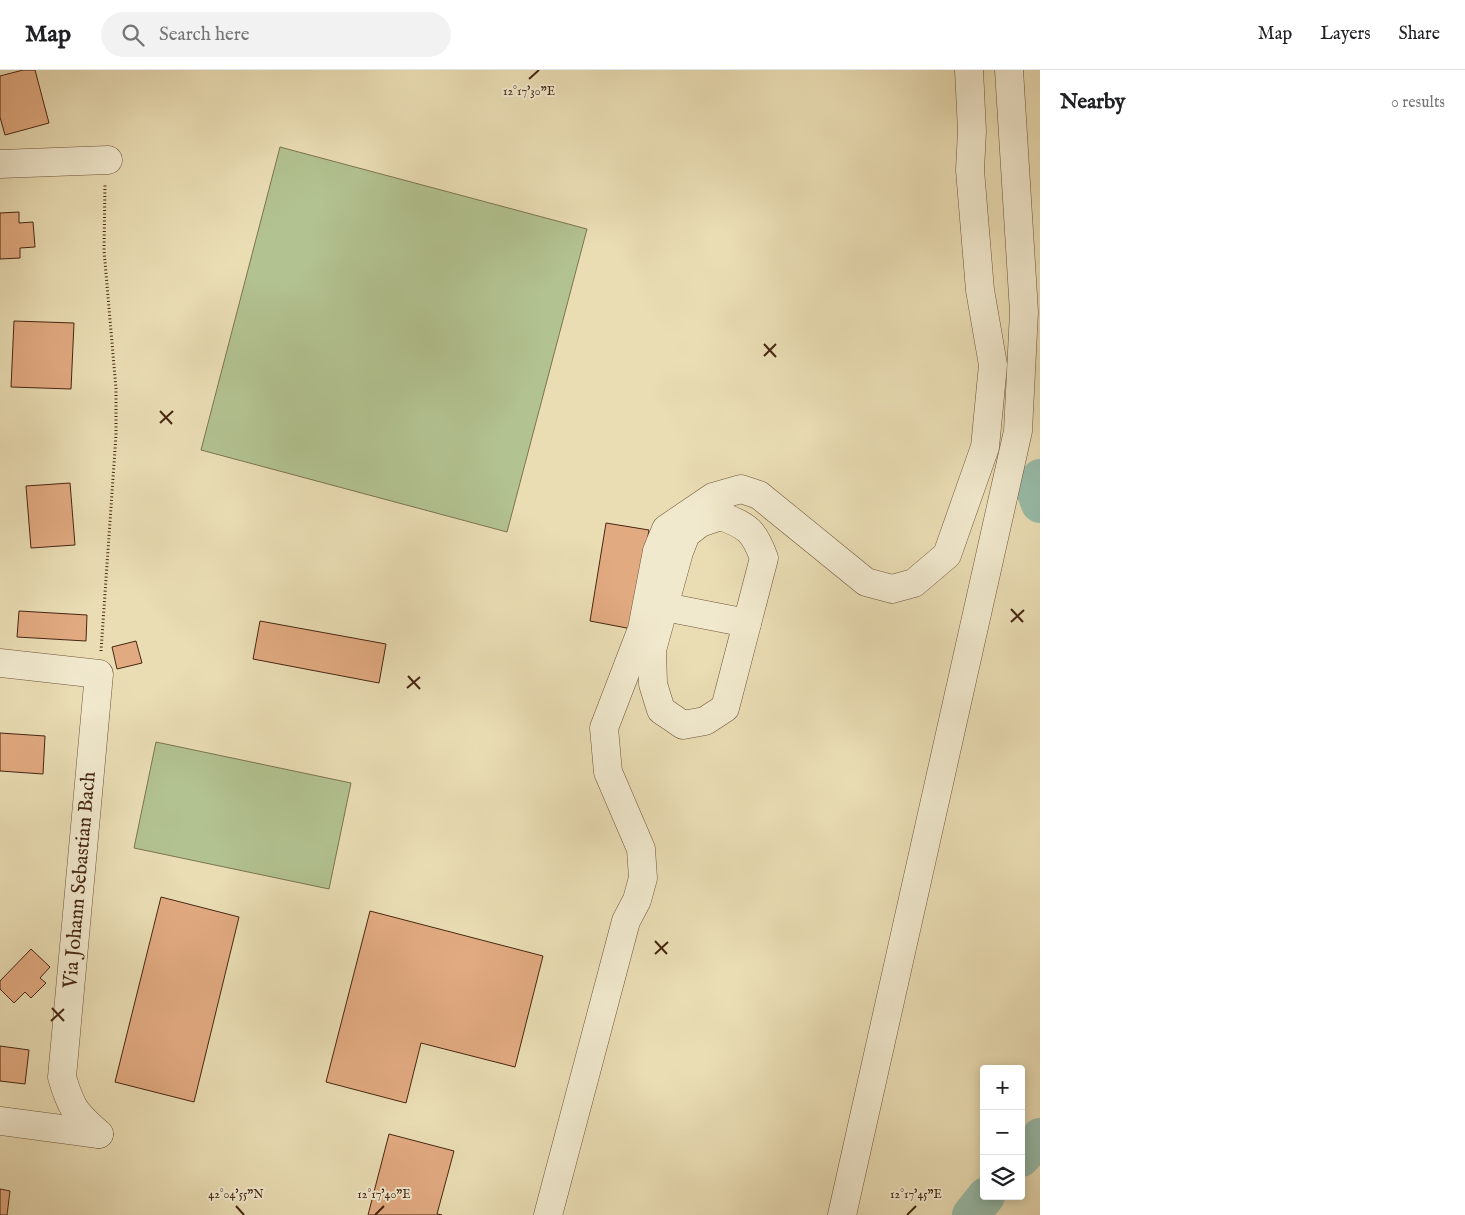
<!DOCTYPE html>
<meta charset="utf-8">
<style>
:root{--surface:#fff;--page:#f2f2f2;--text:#202124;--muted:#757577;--line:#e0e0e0}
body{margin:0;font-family:"IM FELL English",serif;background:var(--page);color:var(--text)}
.controls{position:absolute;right:15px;bottom:15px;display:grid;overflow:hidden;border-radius:5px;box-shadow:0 2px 12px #0003}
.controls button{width:45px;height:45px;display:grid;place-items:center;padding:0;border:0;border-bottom:1px solid var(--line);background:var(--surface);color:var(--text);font:25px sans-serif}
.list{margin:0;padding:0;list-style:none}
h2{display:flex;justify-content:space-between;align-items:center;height:65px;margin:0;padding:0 20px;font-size:21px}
h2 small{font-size:16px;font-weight:400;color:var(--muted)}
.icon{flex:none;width:28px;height:28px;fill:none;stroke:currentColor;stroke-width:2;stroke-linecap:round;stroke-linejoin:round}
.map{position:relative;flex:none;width:1040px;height:1145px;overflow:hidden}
header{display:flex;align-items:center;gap:30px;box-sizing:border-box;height:70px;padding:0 25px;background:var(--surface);border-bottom:1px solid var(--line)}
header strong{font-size:24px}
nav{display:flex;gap:28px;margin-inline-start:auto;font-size:18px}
.search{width:350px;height:45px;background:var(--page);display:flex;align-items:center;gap:12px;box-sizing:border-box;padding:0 18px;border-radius:28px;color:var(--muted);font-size:19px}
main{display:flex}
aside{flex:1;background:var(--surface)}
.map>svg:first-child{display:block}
.green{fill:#b2c290;stroke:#7c7450}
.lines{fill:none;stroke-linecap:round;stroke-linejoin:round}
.river{stroke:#98bca9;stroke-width:38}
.building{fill:#e2aa81;stroke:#462611}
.minor-casing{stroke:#6f543a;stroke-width:29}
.path{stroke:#462611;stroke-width:3;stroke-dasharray:1 2.5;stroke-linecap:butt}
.minor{stroke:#f1e9ce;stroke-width:28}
.ticks{fill:none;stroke:#462611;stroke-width:2}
.labels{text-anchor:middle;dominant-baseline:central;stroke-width:4;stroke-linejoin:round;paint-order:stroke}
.street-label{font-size:20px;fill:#462611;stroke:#f1e9ce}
.ticks-label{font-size:12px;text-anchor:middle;fill:#462611;stroke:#f1e9ce;stroke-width:4;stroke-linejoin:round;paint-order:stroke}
</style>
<header>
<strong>Map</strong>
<div class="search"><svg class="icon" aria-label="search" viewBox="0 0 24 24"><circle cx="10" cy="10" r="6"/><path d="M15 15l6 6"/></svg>Search here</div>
<nav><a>Map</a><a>Layers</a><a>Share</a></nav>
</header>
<main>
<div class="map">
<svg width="1040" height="1145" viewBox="0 0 1040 1145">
<rect width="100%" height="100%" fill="#eaddb4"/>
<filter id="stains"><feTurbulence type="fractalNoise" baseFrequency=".004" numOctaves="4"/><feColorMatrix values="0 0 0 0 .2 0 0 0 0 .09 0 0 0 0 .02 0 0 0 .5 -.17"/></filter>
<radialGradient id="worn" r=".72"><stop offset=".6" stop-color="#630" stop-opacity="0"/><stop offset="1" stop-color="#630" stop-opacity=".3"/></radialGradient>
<!-- green -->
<g class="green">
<polygon points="280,77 587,159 507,462 201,380"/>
<polygon points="156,672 351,713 329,819 134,778"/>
</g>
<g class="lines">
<!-- river -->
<g class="river">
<polyline points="1040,408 1035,421 1040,434"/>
<polyline points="1021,1088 1040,1067"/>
<polyline points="971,1145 986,1126"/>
</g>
</g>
<!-- building -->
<g class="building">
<polygon points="23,0 35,0 49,53 5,65 0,47 0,6"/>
<polygon points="19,142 19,153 33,152 35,177 20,178 20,188 0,189 0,143"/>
<polygon points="14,251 74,253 71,319 11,317"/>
<polygon points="70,413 75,475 31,478 26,416"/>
<polygon points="606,453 649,460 632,559 590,551"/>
<polygon points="19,541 87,545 86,571 17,567"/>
<polygon points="260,551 386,574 379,613 253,589"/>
<polygon points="136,571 142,593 117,599 112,577"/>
<polygon points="0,663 45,666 43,704 0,701"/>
<polygon points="161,827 239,847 194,1032 115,1012"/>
<polygon points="370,841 543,886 515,997 421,973 406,1033 326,1012"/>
<polygon points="31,879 50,897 40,908 46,913 31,928 25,922 14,933 0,919 0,911"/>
<polygon points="0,976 29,980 25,1014 0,1011"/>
<polygon points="389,1064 454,1081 437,1144 442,1145 368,1145"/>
<polygon points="0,1119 10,1121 7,1145 0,1145"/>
</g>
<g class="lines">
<!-- minor casing -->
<g class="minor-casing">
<g id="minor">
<polyline points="0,94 108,90"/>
<path d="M721,446C748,456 754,461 764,488L725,638L705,651L683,655L661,640L653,614L652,580L679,482L686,464L700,453Z"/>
<polyline points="665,537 747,553"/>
<path d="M0,593L99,604L62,1007C71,1038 75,1043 99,1064"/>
<polyline points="0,1051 99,1064"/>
<polyline points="548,1145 626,851 637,830 643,808 641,779 608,702 604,658 642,559 657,481 666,459 713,427 741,419 759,425 866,512 892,519 914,513 947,485 985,377 993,295 980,220 970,100 972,61 969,0"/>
<polyline points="842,1145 1018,361 1024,242 1009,0"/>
</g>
</g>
<!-- path -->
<polyline class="path" points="101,581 116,365 116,319 104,180 105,113"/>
<!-- minor -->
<use href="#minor" class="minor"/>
</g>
<!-- ticks -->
<path class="ticks" d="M529,9L539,0M764,274L776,287M764,286L776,274M160,341L172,354M160,353L173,341M1011,539L1023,552M1011,552L1024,540M408,606L420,619M407,618L420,607M655,871L667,884M655,884L668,872M52,938L64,951M51,951L64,939M236,1136L244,1145M375,1145L384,1136M907,1145L916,1136"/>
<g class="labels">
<!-- street labels -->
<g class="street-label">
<text transform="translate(80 810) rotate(-85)">Via Johann Sebastian Bach</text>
</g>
</g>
<g class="ticks-label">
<text x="529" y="25">12°17'30"E</text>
<text x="236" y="1128">42°04'55"N</text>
<text x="384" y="1128">12°17'40"E</text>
<text x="916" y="1128">12°17'45"E</text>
</g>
<rect width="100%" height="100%" filter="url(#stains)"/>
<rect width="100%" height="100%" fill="url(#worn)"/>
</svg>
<div class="controls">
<button>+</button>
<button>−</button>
<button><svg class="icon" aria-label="layers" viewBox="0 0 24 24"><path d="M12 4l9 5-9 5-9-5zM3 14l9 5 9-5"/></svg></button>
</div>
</div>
<aside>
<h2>Nearby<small>0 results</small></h2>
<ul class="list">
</ul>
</aside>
</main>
